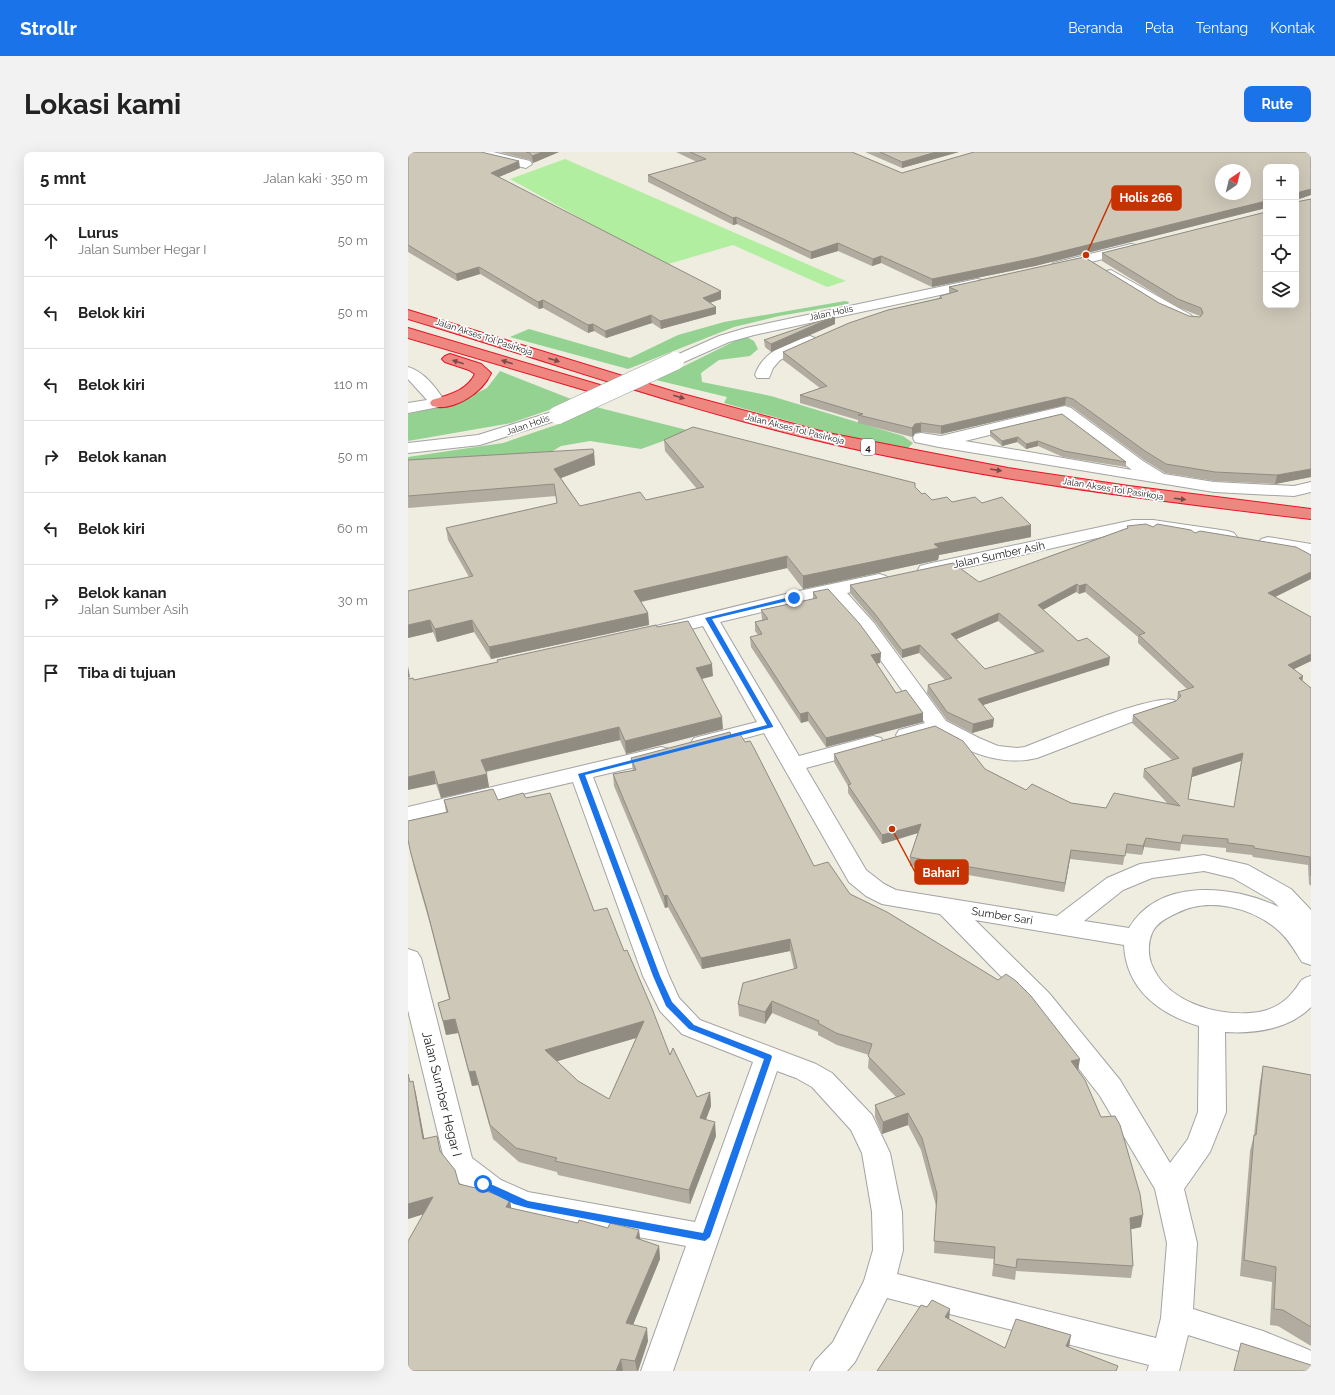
<!DOCTYPE html>
<html lang="id">
<meta charset="utf-8">
<style>
:root{--surface:#fff;--page:#f2f2f2;--text:#222;--muted:#767676;--line:#e0e0e0;--accent:#1a73e8}
body{margin:0;font-family:Raleway,sans-serif;background:var(--page);color:var(--text)}
.controls{position:absolute;right:12px;top:12px;display:grid;overflow:hidden;border-radius:8px;box-shadow:0 4px 16px #0002}
.controls button{width:36px;height:36px;display:grid;place-items:center;padding:0;border:0;border-bottom:1px solid var(--line);background:var(--surface);color:var(--text);font:20px sans-serif}
.compass{position:absolute;left:807px;top:12px;width:36px;height:36px;border-radius:50%;background:var(--surface);box-shadow:0 4px 16px #0002;rotate:35deg}
.stop{position:absolute;width:12px;height:12px;margin:-9px;border:3px solid #1a73e8;border-radius:50%;background:#fff}
.stop.end{background:#1a73e8;border-color:#fff;box-shadow:0 1px 4px #0008}
.list{margin:0;padding:0;list-style:none}
h2{display:flex;justify-content:space-between;align-items:center;height:52px;margin:0;padding:0 16px;font-size:17px}
h2 small{font-size:13px;font-weight:400;color:var(--muted)}
.list li{display:grid;grid-template-columns:26px 1fr auto;gap:12px;align-items:center;box-sizing:border-box;height:72px;padding:0 16px;border-top:1px solid var(--line)}
.list b{display:block;font-size:15px;white-space:nowrap}
.list p{margin:0;font-size:13px;white-space:nowrap;color:var(--muted)}
.list em{font-size:13px;font-style:normal;color:var(--muted)}
.icon{flex:none;width:22px;height:22px;fill:none;stroke:currentColor;stroke-width:2;stroke-linecap:round;stroke-linejoin:round}
.map{position:relative;flex:none;width:903px;height:1219px;overflow:hidden;border-radius:8px}
header{display:flex;align-items:center;gap:24px;box-sizing:border-box;height:56px;padding:0 20px;background:var(--accent);color:#fff}
header strong{font-size:19px}
nav{display:flex;gap:22px;margin-inline-start:auto;font-size:14px}
.intro{display:flex;align-items:center;justify-content:space-between;box-sizing:border-box;height:96px;padding:0 24px}
h1{margin:0;font-size:28px}
.button{padding:10px 18px;border-radius:8px;background:var(--accent);color:#fff;font-size:14px;font-weight:700}
main{display:flex;gap:24px;padding:0 24px}
aside{flex:1;background:var(--surface);border-radius:8px;box-shadow:0 4px 16px #0002}
.map>svg:first-child{display:block}
.grass{fill:#b2eea0}
.forest{fill:#93d291}
.lines{fill:none;stroke-linecap:round;stroke-linejoin:round}
.minor-casing{stroke:#a3a3a3;stroke-width:2}
.highway-casing{stroke:#e51426;stroke-width:2}
.minor{fill:#fff;fill-rule:evenodd}
.highway{fill:#ee8780;fill-rule:evenodd}
.minor-bridge-casing{stroke:#a3a3a3;stroke-width:19;stroke-linecap:butt}
.minor-bridge{stroke:#fff;stroke-width:18}
.wall{fill:#b1ac9f;fill-rule:evenodd}
.shaded-wall{fill:#908c82}
.building{fill:#cec8b9;stroke:#908c82;fill-rule:evenodd}
.oneway{fill:#7a4c49}
.route{fill:#1a73e8}
.labels{text-anchor:middle;dominant-baseline:central;stroke-width:3.5;stroke-linejoin:round;paint-order:stroke}
.far-street-label{font-size:9px;fill:#1c1c1c;stroke:#fff}
.shield{fill:#fff;stroke:#606060;stroke-width:1}
.shield-label{font-size:10px;font-weight:bold;fill:#1c1c1c}
.street-label{font-size:11px;fill:#1c1c1c;stroke:#fff}
.near-street-label{font-size:13px;fill:#1c1c1c;stroke:#fff}
.leader{fill:none;stroke:#c73300;stroke-width:1.5}
.callout-dot{fill:#c73300;stroke:#fff;stroke-width:1.5}
.callout{fill:#c73300;stroke:#c73300;stroke-width:1.5}
.callout-label{font-size:12px;text-anchor:middle;font-weight:bold;fill:#fff}
</style>
<header>
<strong>Strollr</strong>
<nav><a>Beranda</a><a>Peta</a><a>Tentang</a><a>Kontak</a></nav>
</header>
<div class="intro"><h1>Lokasi kami</h1><a class="button">Rute</a></div>
<main>
<aside>
<h2>5 mnt<small>Jalan kaki · 350 m</small></h2>
<ul class="list">
<li><svg class="icon" aria-label="ahead" viewBox="0 0 24 24"><path d="M12 20V5M6 11l6-6 6 6"/></svg><div><b>Lurus</b><p>Jalan Sumber Hegar I</p></div><em>50 m</em></li>
<li><svg class="icon" aria-label="left" viewBox="0 0 24 24"><path d="M17 20v-9H6M10 6l-5 5 5 5"/></svg><div><b>Belok kiri</b></div><em>50 m</em></li>
<li><svg class="icon" aria-label="left" viewBox="0 0 24 24"><path d="M17 20v-9H6M10 6l-5 5 5 5"/></svg><div><b>Belok kiri</b></div><em>110 m</em></li>
<li><svg class="icon" aria-label="right" viewBox="0 0 24 24"><path d="M7 20v-9h11M14 6l5 5-5 5"/></svg><div><b>Belok kanan</b></div><em>50 m</em></li>
<li><svg class="icon" aria-label="left" viewBox="0 0 24 24"><path d="M17 20v-9H6M10 6l-5 5 5 5"/></svg><div><b>Belok kiri</b></div><em>60 m</em></li>
<li><svg class="icon" aria-label="right" viewBox="0 0 24 24"><path d="M7 20v-9h11M14 6l5 5-5 5"/></svg><div><b>Belok kanan</b><p>Jalan Sumber Asih</p></div><em>30 m</em></li>
<li><svg class="icon" aria-label="arrive" viewBox="0 0 24 24"><path d="M6 21V4h12l-3 4 3 4H6"/></svg><div><b>Tiba di tujuan</b></div></li>
</ul>
</aside>
<div class="map">
<svg width="903" height="1219" viewBox="0 0 903 1219">
<rect width="100%" height="100%" fill="#eeede0"/>
<!-- grass -->
<polygon class="grass" points="157,7 438,129 419,135 325,93 257,113 102,27"/>
<!-- forest -->
<g class="forest">
<polygon points="437,149 441,150 440,152 371,164 326,175 220,217 102,185 121,177 222,206 270,183 316,170"/>
<polygon points="337,184 346,189 350,197 342,204 311,208 293,221 294,230 363,244 495,284 505,291 500,296 431,283 316,251 319,245 248,228"/>
<polygon points="92,219 163,247 141,258 103,271 0,289 0,262 46,252 79,236"/>
<polygon points="188,255 283,279 233,297 182,289 153,294 133,306 0,317 0,305 95,291 151,272"/>
</g>
<g class="lines">
<!-- minor casing -->
<g class="minor-casing">
<g id="minor">
<polygon points="64,0 85,0 122,9 124,12 118,16 66,3"/>
<polygon points="723,92 728,93 730,96 728,99 650,118 645,117 643,114 645,111"/>
<path d="M703,118L783,163L785,166L783,169C767,173 714,135 698,125L696,122L698,119Z"/>
<polygon points="569,127 574,128 576,131 574,134 346,183 321,190 267,214 262,212 259,209 262,206 311,184 338,176"/>
<path d="M402,184L407,186L410,189L407,192L372,208L365,216L361,226H349L347,223C354,200 380,190 402,184Z"/>
<path d="M0,215C17,220 29,237 38,251L36,254L0,261V251L19,248L0,227Z"/>
<path d="M657,254L663,256L735,309L756,322L806,330L886,334L903,330V340L886,344L806,340L531,295L507,290L505,286L507,282L513,281L533,284ZM654,265L724,318L557,289Z"/>
<polygon points="150,258 156,260 158,263 156,266 72,293 0,301 0,291 70,283"/>
<polygon points="725,368 745,368 820,379 826,381 829,385 826,389 820,391 745,378 725,378 519,424 512,422 510,418 512,414 519,412"/>
<polygon points="860,385 903,392 903,404 853,395 851,391 853,387"/>
<path d="M471,422L478,424L481,428L478,432L439,441L466,471L538,569L571,586L590,594L609,596L617,595C645,584 743,542 766,548L770,552L766,556L747,561L629,606C591,615 560,599 528,582L499,590L491,588L488,583L491,578L517,571L452,479L421,444L312,470L391,604L465,584L473,586L476,591L473,596L398,616L458,718L476,732L488,738L649,764L699,726L732,712L796,703L840,713L883,737L903,758V813L894,810C887,799 881,788 871,779C846,756 801,744 769,761C760,765 748,771 744,781C740,790 740,802 743,811C758,851 812,866 851,860C863,858 876,851 884,841C893,832 890,827 903,824V855C881,877 848,882 817,880L818,960L802,1000L776,1037L789,1091L785,1157L855,1179L899,1197L903,1199V1219H879L847,1204L780,1183L771,1219H739L741,1213L479,1146L447,1210L439,1219H402L407,1209L425,1190L456,1129L465,1098L464,1060L454,1001L443,978L404,935L388,926L369,919L265,1219H233L278,1094C247,1088 216,1082 185,1077C138,1068 61,1060 37,1011L0,858V797L9,800L13,806L64,1006L93,1028L120,1040L287,1070L345,910L274,882L252,859L235,824L165,630L0,669V655L253,595L261,597L264,602L261,607L185,625L261,824L271,846L292,868L408,912L424,921L464,963L482,1001L494,1060L495,1098L489,1122L748,1186L753,1166L759,1091L747,1037L692,944L623,855L532,762L474,752L458,744L441,730L356,581L294,598L286,596L283,591L286,586L349,570L295,474L251,485L244,483L241,479L244,475L386,440ZM796,719L825,726L865,749L871,755C825,733 751,725 721,776L676,769L715,738L744,726ZM567,768L716,793C718,837 751,862 791,874L790,960L780,987L762,1011L712,928L641,841Z"/>
</g>
</g>
<!-- highway casing -->
<g class="highway-casing">
<g id="highway">
<path d="M0,158L267,240L420,281L600,316L721,334L903,357V367C741,348 579,328 420,291C278,258 140,209 0,167Z"/>
<polygon points="0,176 192,233 194,236 192,239 180,239 0,186"/>
<path d="M42,202L73,212L83,221C75,240 46,260 24,254L22,251L24,248C40,243 59,239 67,222L61,218L37,210L34,207L37,204Z"/>
</g>
</g>
<!-- minor -->
<use href="#minor" class="minor"/>
<!-- highway -->
<use href="#highway" class="highway"/>
<!-- minor-bridge casing -->
<g class="minor-bridge-casing">
<polyline id="minor-bridge" points="150,263 267,209"/>
</g>
<!-- minor-bridge -->
<use href="#minor-bridge" class="minor-bridge"/>
</g>
<!-- wall -->
<g class="wall">
<polygon points="91,0 151,0 125,11 122,8"/>
<path d="M268,0H444L494,21L566,0H903V43L888,48V50L903,47V325L867,332L806,329L757,321L736,308L664,255L657,253L533,282L513,280L507,281L504,285L450,271V268L392,251V243L412,236L375,208V200L441,171L480,158L531,146L532,144L541,141V135L676,105L751,151L781,164L792,165V164L769,155L694,109V101L858,60V153H888V15H858V56L627,114L524,135L473,111L464,114L430,99L403,107L329,72L325,73L240,30V23L289,10ZM813,18H837V42H813Z"/>
<polygon points="457,0 551,0 494,16"/>
<polygon points="0,2 112,16 91,25 313,147 302,151 308,155 308,162 253,177 244,171 198,186 186,179 180,181 135,156 131,157 72,122 49,129 0,100"/>
<polygon points="427,172 363,200 357,195 356,188"/>
<polygon points="654,262 718,310 718,315 655,305 630,294 618,297 609,290 594,294 582,284 582,279"/>
<polygon points="256,288 507,335 514,342 524,348 544,350 574,351 623,385 531,403 530,408 395,437 379,416 233,450 240,461 241,473 83,507 66,480 29,490 25,480 0,486 61,425 40,388 38,376 149,351 148,344 0,356 0,308 186,301 187,313 153,326 172,354 238,348 289,337 257,299"/>
<path d="M719,374L745,375L787,381L903,403V427L867,445L903,465V509L886,517L894,529L903,536V734L901,732L900,713L845,705L844,703L818,700V696L773,692L772,699L736,695L734,703L717,701L715,713L662,707L656,740L543,720L541,726L520,723L521,717L502,714V705L510,681L474,692L440,641V634L426,610V602L577,617L618,638L663,651L698,656L760,652L735,625L736,617L764,608L724,571L725,563L768,549L769,548L770,540L779,537L730,491V485L677,440L671,442L668,440L635,458L670,489L701,513L575,553L585,575L564,581L539,568L519,541L520,533L537,528L511,501L494,506L467,470L442,441V433L571,430L719,376ZM590,469L628,501L577,517L548,487ZM833,609L826,655L780,647L784,625Z"/>
<polygon points="405,440 473,501 472,511 468,511 488,541 515,561 515,570 418,595 400,569 393,571 343,495 342,485 350,483 347,479 347,470 354,468 354,467 353,458 405,447"/>
<polygon points="249,475 305,524 294,527 315,577 218,602 212,588 78,620 81,635 33,646 28,632 6,528 90,510 89,508"/>
<polygon points="223,606 406,714 670,919 733,1075 723,1077 725,1114 723,1126 608,1119 607,1128 584,1124 586,1107 526,1101 528,1054 513,998 500,973 474,982 467,965 467,953 488,945 460,916 461,903 429,893 410,883 410,880 364,861 357,872 331,864 330,852 386,817 382,799 294,817 260,755 257,756 206,634 205,622 225,619"/>
<path d="M118,646L186,759L216,799L262,903L289,945L302,940L303,954L298,968L308,984L282,1052L150,1023L149,1020L111,1010L85,987L70,933L64,934L50,881L38,883L30,851L41,847L22,772L6,716L0,688L38,660L36,648H90ZM228,886L201,947L170,929L149,909Z"/>
<polygon points="855,914 903,923 903,1194 870,1174 862,1173 864,1130 832,1124 842,999 846,983 852,930"/>
<polygon points="5,929 8,942 16,987 32,999 51,1032 102,1048 103,1056 232,1088 251,1094 252,1107 225,1173 240,1189 230,1219 0,1219 15,1062 0,1067 2,930"/>
</g>
<!-- shaded-wall -->
<g class="shaded-wall">
<polygon points="134,0 151,0 125,11 124,4"/>
<polygon points="528,0 551,0 494,16 494,10"/>
<polygon points="111,9 112,16 84,28 83,21"/>
<polygon points="903,37 903,43 888,48 888,41"/>
<polygon points="858,49 858,56 627,114 524,135 524,127"/>
<polygon points="328,65 329,72 325,73 325,66"/>
<polygon points="430,91 430,99 403,107 403,100"/>
<polygon points="473,104 473,111 464,114 465,107"/>
<polygon points="71,115 72,122 49,129 48,122"/>
<polygon points="313,139 313,147 295,153 295,146"/>
<polygon points="135,148 135,156 131,157 130,150"/>
<polygon points="308,155 308,162 253,177 252,169"/>
<polygon points="243,163 244,171 198,186 197,179"/>
<polygon points="427,164 427,172 363,200 363,192"/>
<polygon points="185,172 186,179 180,181 180,173"/>
<polygon points="658,245 657,253 533,282 533,274"/>
<polygon points="513,271 513,280 507,281 504,285 504,276 507,272"/>
<polygon points="610,285 609,290 594,294 594,289"/>
<polygon points="630,289 630,294 618,297 618,292"/>
<polygon points="186,301 187,313 148,328 146,317"/>
<polygon points="903,317 903,325 867,332 869,323"/>
<polygon points="623,373 623,385 531,403 530,408 395,437 395,424 526,392"/>
<polygon points="379,404 379,416 227,451 226,439"/>
<polygon points="903,420 903,427 859,449 860,441"/>
<polygon points="669,432 668,440 629,461 630,453"/>
<polygon points="678,432 677,440 671,442 671,434"/>
<polygon points="240,461 241,473 83,507 81,495"/>
<polygon points="591,461 590,469 542,490 543,482"/>
<polygon points="22,468 25,480 0,486 0,473"/>
<polygon points="64,468 66,480 29,490 27,477"/>
<polygon points="512,493 511,501 494,506 494,498"/>
<polygon points="473,501 472,511 463,513 463,503"/>
<polygon points="903,502 903,509 878,521 880,513"/>
<polygon points="702,505 701,513 569,555 570,547"/>
<polygon points="304,512 305,524 289,528 288,516"/>
<polygon points="0,514 2,525 0,526"/>
<polygon points="895,524 894,532 891,526"/>
<polygon points="400,560 400,569 393,571 392,562"/>
<polygon points="515,561 515,570 418,595 418,586"/>
<polygon points="314,565 315,577 218,602 217,589"/>
<polygon points="586,567 585,575 564,581 565,572"/>
<polygon points="211,575 212,588 75,620 73,608"/>
<polygon points="835,601 833,609 784,625 785,616"/>
<polygon points="26,619 28,632 0,638 0,625"/>
<polygon points="79,622 81,635 33,646 30,633"/>
<polygon points="513,672 513,680 474,692 474,683"/>
<polygon points="738,686 736,695 734,703 735,694"/>
<polygon points="663,698 662,707 656,740 657,731"/>
<polygon points="544,712 543,720 541,726 542,718"/>
<polygon points="259,743 260,755 257,756 256,744"/>
<polygon points="382,787 382,799 294,817 293,806"/>
<polygon points="364,849 364,861 357,872 357,860"/>
<polygon points="47,867 50,881 38,883 35,869"/>
<polygon points="236,869 238,883 140,912 137,898"/>
<polygon points="672,907 670,919 661,921 663,909"/>
<polygon points="67,919 70,933 64,934 61,920"/>
<polygon points="5,929 8,942 19,1001 15,987"/>
<polygon points="302,940 303,954 293,980 292,966"/>
<polygon points="500,961 500,973 474,982 475,970"/>
<polygon points="307,970 308,984 282,1052 281,1038"/>
<polygon points="25,1045 29,1058 0,1067 0,1052"/>
<polygon points="102,1048 104,1061 98,1055"/>
<polygon points="735,1063 733,1075 720,1078 722,1066"/>
<polygon points="231,1078 233,1092 228,1086"/>
<polygon points="251,1094 252,1107 220,1185 218,1171"/>
<polygon points="542,1157 541,1170 537,1165"/>
<polygon points="239,1176 240,1189 230,1219 229,1219 227,1209"/>
<polygon points="663,1183 661,1196 658,1194"/>
<polygon points="213,1207 215,1219 208,1219"/>
</g>
<!-- building -->
<g class="building">
<polygon points="3,0 73,0 111,9 83,21 313,139 295,146 308,155 252,169 243,163 197,179 185,172 180,173 135,148 130,150 71,115 48,122 0,93 0,2"/>
<polygon points="118,0 134,0 124,4 122,1"/>
<path d="M282,0H444L494,21L566,0H903V37L888,41V15H858V49L627,106L524,127L473,104L465,107L430,91L403,100L328,65L325,66L240,23L298,7ZM813,18H837V42H813Z"/>
<polygon points="472,0 528,0 494,10"/>
<polygon points="888,46 888,50 903,47 903,317 869,323 807,320 758,312 737,299 665,247 658,245 533,274 513,271 507,272 504,276 450,263 455,262 392,243 419,234 375,200 441,171 480,158 534,146 532,144 550,139 541,135 676,105 751,151 781,164 792,165 795,161 793,156 770,147 694,101 858,60 858,153 888,153"/>
<polygon points="427,164 363,192 356,188"/>
<polygon points="654,262 718,310 656,299 630,289 618,292 610,285 594,289 582,279"/>
<polygon points="285,275 507,331 507,335 514,342 517,341 524,348 539,345 544,350 567,345 574,351 594,345 623,373 526,392 531,396 395,424 379,404 226,439 240,461 81,495 64,468 27,477 22,468 0,473 0,439 65,424 38,376 149,351 146,332 0,344 0,308 185,297 186,301 146,317 172,354 232,340 238,348 296,335 256,288"/>
<path d="M738,372L745,375L749,372L783,378L787,381L792,379L888,395L903,403V420L860,441L903,465V502L880,513L895,524L891,526L903,536V724L902,705L846,696V694L820,691V687L775,683L773,691L738,686L735,694L719,692L717,704L663,698L657,731L544,712L542,718L521,714L522,709L502,705L513,672L474,683L440,633L443,632L426,602L527,574L555,589L577,617L618,638L624,632L663,651L698,656L706,641L772,654L736,617L771,606L725,563L768,549L773,544L770,540L786,535L731,483L737,481L678,432L671,434L669,432L630,453L670,489L679,486L702,505L570,547L586,567L565,572L539,560L520,533L544,526L512,493L494,498L467,462L442,433L545,411L571,430L720,376L719,374ZM591,461L636,499L577,517L543,482ZM835,601L826,655L780,647L785,616Z"/>
<polygon points="420,437 451,471 473,501 463,503 488,541 498,538 515,561 418,586 400,560 392,562 342,485 354,482 347,470 360,467 353,458 409,446 405,440"/>
<polygon points="280,469 304,512 288,516 314,565 217,589 211,575 73,608 79,622 30,633 26,619 0,625 0,527 5,526 6,528 90,510 89,508 248,473 249,475"/>
<polygon points="322,580 323,584 332,582 337,590 342,589 346,596 406,714 420,710 442,742 479,760 590,828 598,822 608,829 623,844 672,907 663,909 677,928 693,965 707,964 712,973 732,1042 735,1063 722,1066 725,1114 609,1107 608,1116 586,1112 587,1095 526,1089 529,1042 514,986 500,961 475,970 467,953 497,942 460,904 464,892 428,881 410,871 411,869 364,849 357,860 330,852 335,831 389,816 382,787 293,806 259,743 256,744 205,622 228,618 223,606"/>
<path d="M85,637L90,648L115,641L118,646L142,641L186,759L199,756L216,799L219,798L243,854L262,903L265,896L289,945L302,940L292,966L307,970L281,1038L147,1009L149,1006L108,996L82,973L67,919L61,920L47,867L35,869L30,851L42,847L19,758L3,702L0,688V669L40,660L36,648ZM236,869L201,947L170,929L137,898Z"/>
<polygon points="855,914 903,923 903,1175 875,1158 866,1157 868,1115 836,1108 846,983 848,983"/>
<polygon points="0,922 2,930 5,929 15,987 29,984 32,999 47,1018 51,1032 76,1038 102,1048 98,1055 170,1071 171,1068 200,1076 202,1071 231,1078 228,1086 251,1094 218,1171 239,1176 227,1209 213,1207 208,1219 0,1219 0,1089 25,1045 0,1052"/>
<polygon points="524,1148 542,1157 537,1165 597,1196 608,1167 663,1183 658,1194 710,1214 708,1219 469,1219 513,1153 519,1155"/>
<polygon points="833,1191 903,1213 903,1219 826,1219"/>
</g>
<!-- one-way arrows -->
<defs><path id="oneway-solid" d="M-6-.8H1V-3.2L6.5 0L1 3.2V.8H-6Z"/></defs>
<g class="oneway">
<use href="#oneway-solid" transform="translate(146 208) rotate(18)"/>
<use href="#oneway-solid" transform="translate(50 210) rotate(-163)"/>
<use href="#oneway-solid" transform="translate(99 210) rotate(-163)"/>
<use href="#oneway-solid" transform="translate(271 245) rotate(16)"/>
<use href="#oneway-solid" transform="translate(588 318) rotate(9)"/>
<use href="#oneway-solid" transform="translate(772 347) rotate(7)"/>
</g>
<!-- route -->
<polygon class="route" points="386,444 388,447 304,467 365,574 365,575 177,623 252,824 264,850 286,873 363,903 364,905 302,1085 297,1089 120,1056 106,1052 72,1035 72,1030 78,1030 120,1049 295,1081 356,907 281,877 258,854 245,824 170,622 359,573 297,466"/>
<g class="labels">
<!-- far-street labels -->
<g class="far-street-label">
<text transform="translate(423 161) rotate(-12)">Jalan Holis</text>
<text transform="translate(76 185) rotate(18)">Jalan Akses Tol Pasirkoja</text>
<text transform="translate(120 273) rotate(-19)">Jalan Holis</text>
<text transform="translate(387 277) rotate(14)">Jalan Akses Tol Pasirkoja</text>
<text transform="translate(705 337) rotate(9)">Jalan Akses Tol Pasirkoja</text>
</g>
<!-- shield labels -->
<rect class="shield" x="453" y="287" width="14" height="16" rx="3"/>
<g class="shield-label">
<text x="460" y="295">4</text>
</g>
<!-- street labels -->
<g class="street-label">
<text transform="translate(591 403) rotate(-12)">Jalan Sumber Asih</text>
<text transform="translate(594 764) rotate(9)">Sumber Sari</text>
</g>
<!-- near-street labels -->
<g class="near-street-label">
<text transform="translate(34 942) rotate(76)">Jalan Sumber Hegar I</text>
</g>
</g>
<!-- callouts -->
<path class="leader" d="M678 103L704 46M484 677L507 720"/>
<g class="callout-dot">
<circle cx="678" cy="103" r="4"/>
<circle cx="484" cy="677" r="4"/>
</g>
<g class="callout">
<rect x="704" y="34" width="69" height="24" rx="4"/>
<rect x="507" y="708" width="53" height="24" rx="4"/>
</g>
<g class="callout-label">
<text x="738" y="50">Holis 266</text>
<text x="533" y="725">Bahari</text>
</g>
</svg>
<div class="controls">
<button>+</button>
<button>−</button>
<button><svg class="icon" aria-label="locate" viewBox="0 0 24 24"><circle cx="12" cy="12" r="6"/><path d="M12 2v4M12 18v4M2 12h4M18 12h4"/></svg></button>
<button><svg class="icon" aria-label="layers" viewBox="0 0 24 24"><path d="M12 4l9 5-9 5-9-5zM3 14l9 5 9-5"/></svg></button>
</div>
<svg class="compass" viewBox="-18 -18 36 36"><path d="M0-13l5 13h-10z" fill="#e53935"/><path d="M0 13l5-13h-10z" fill="#767676"/></svg>
<div class="stop" style="left:75px;top:1032px"></div>
<div class="stop end" style="left:386px;top:446px"></div>
</div>
</main>
